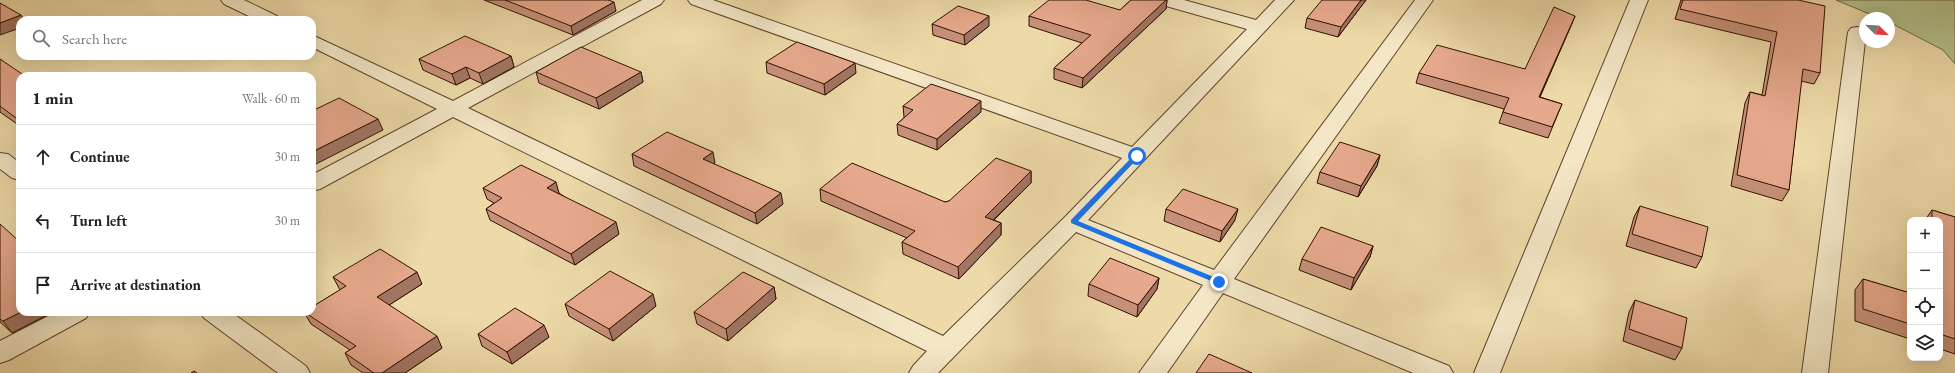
<!DOCTYPE html>
<meta charset="utf-8">
<style>
:root{--surface:#fff;--page:#f2f2f2;--text:#222;--muted:#767676;--line:#e0e0e0}
body{margin:0;font-family:"EB Garamond",serif;background:var(--page);color:var(--text)}
.controls{position:absolute;right:12px;bottom:12px;display:grid;overflow:hidden;border-radius:8px;box-shadow:0 4px 16px #0002}
.controls button{width:36px;height:36px;display:grid;place-items:center;padding:0;border:0;border-bottom:1px solid var(--line);background:var(--surface);color:var(--text);font:20px sans-serif}
.compass{position:absolute;left:1859px;top:12px;width:36px;height:36px;border-radius:50%;background:var(--surface);box-shadow:0 4px 16px #0002;rotate:114deg}
.stop{position:absolute;width:12px;height:12px;margin:-9px;border:3px solid #1a73e8;border-radius:50%;background:#fff}
.stop.end{background:#1a73e8;border-color:#fff;box-shadow:0 1px 4px #0008}
.list{margin:0;padding:0;list-style:none}
h2{display:flex;justify-content:space-between;align-items:center;height:52px;margin:0;padding:0 16px;font-size:17px}
h2 small{font-size:13px;font-weight:400;color:var(--muted)}
.list li{display:grid;grid-template-columns:26px 1fr auto;gap:12px;align-items:center;box-sizing:border-box;height:64px;padding:0 16px;border-top:1px solid var(--line)}
.list b{display:block;font-size:15px;white-space:nowrap}
.list em{font-size:13px;font-style:normal;color:var(--muted)}
.icon{flex:none;width:22px;height:22px;fill:none;stroke:currentColor;stroke-width:2;stroke-linecap:round;stroke-linejoin:round}
.map{position:relative;flex:none;width:1955px;height:373px;overflow:hidden}
.search{position:absolute;background:var(--surface);box-shadow:0 4px 16px #0002;left:16px;top:16px;width:300px;height:44px;display:flex;align-items:center;gap:10px;box-sizing:border-box;padding:0 14px;border-radius:12px;color:var(--muted);font-size:15px}
.panel{position:absolute;background:var(--surface);box-shadow:0 4px 16px #0002;left:16px;top:72px;width:300px;height:244px;border-radius:12px}
.map>svg:first-child{display:block}
.green{fill:#b4c18b;stroke:#726947}
.lines{fill:none;stroke-linecap:round;stroke-linejoin:round}
.minor-casing{stroke:#5f432c;stroke-width:2}
.minor{fill:#f3e7c6;fill-rule:evenodd}
.wall{fill:#c79179;stroke:#301103}
.shaded-wall{fill:#a27663;stroke:#301103}
.building{fill:#e7a98d;stroke:#301103}
.route{fill:#1a73e8}
</style>
<div class="map">
<svg width="1955" height="373" viewBox="0 0 1955 373">
<rect width="100%" height="100%" fill="#eddaa8"/>
<filter id="stains"><feTurbulence type="fractalNoise" baseFrequency=".005" numOctaves="4"/><feColorMatrix values="0 0 0 0 .2 0 0 0 0 .09 0 0 0 0 .02 0 0 0 .5 -.17"/></filter>
<radialGradient id="worn" r=".72"><stop offset=".6" stop-color="#630" stop-opacity="0"/><stop offset="1" stop-color="#630" stop-opacity=".3"/></radialGradient>
<!-- green -->
<polygon class="green" points="1836,0 1955,0 1955,64 1943,50 1889,22 1889,18 1879,18"/>
<g class="lines">
<!-- minor casing -->
<g class="minor-casing">
<g id="minor">
<polygon points="221,0 244,0 277,16 280,20 257,20 224,4"/>
<polygon points="642,0 664,0 661,4 468,108 943,336 1065,217 1122,158 691,4 688,0 713,0 1132,147 1247,29 1159,4 1156,0 1184,0 1256,20 1275,0 1294,0 1088,220 1214,270 1415,0 1433,0 1234,279 1449,366 1453,373 1413,373 1223,293 1167,373 1139,373 1203,285 1076,232 938,373 909,373 913,366 927,351 453,117 320,189 312,191 312,175 437,109 312,47 312,35 453,101"/>
<polygon points="1630,0 1648,0 1500,373 1474,373"/>
<polygon points="1857,27 1863,28 1865,41 1828,373 1802,373 1848,32 1851,28"/>
<polygon points="0,153 8,154 20,163 20,180 12,178 0,169"/>
<polygon points="56,312 90,312 86,318 9,360 0,363 0,341"/>
<polygon points="200,312 231,312 306,366 310,373 278,373 204,318"/>
</g>
</g>
<!-- minor -->
<use href="#minor" class="minor"/>
</g>
<!-- wall -->
<g class="wall">
<polygon points="484,0 608,0 616,11 573,35"/>
<polygon points="1131,0 1167,0 1166,9 1082,88 1054,79 1054,68 1082,43 1029,26 1029,16 1120,10"/>
<polygon points="1366,0 1338,37 1305,28 1307,18"/>
<polygon points="1681,0 1798,0 1820,73 1814,84 1801,81 1789,190 1782,201 1731,186 1745,103 1750,92 1762,95 1771,42 1675,19"/>
<polygon points="1575,16 1540,97 1562,104 1548,138 1499,123 1504,109 1416,83 1419,73 1525,69"/>
<polygon points="932,24 989,26 965,45 933,35"/>
<polygon points="511,56 514,67 483,84 470,78 456,85 423,70 419,59"/>
<polygon points="0,59 20,76 20,126 0,112"/>
<polygon points="766,62 856,73 825,95 767,73"/>
<polygon points="536,72 641,72 643,82 599,109 539,83"/>
<polygon points="903,106 981,112 937,150 898,135 897,124 904,118 904,117"/>
<polygon points="632,154 715,163 714,164 783,204 757,224 634,166"/>
<polygon points="1380,155 1377,166 1358,197 1317,183 1320,172"/>
<polygon points="1031,171 1031,183 994,220 1001,223 1001,235 959,279 903,254 902,242 907,238 821,201 820,189 945,202 949,201"/>
<polygon points="483,188 559,193 619,234 575,265 490,220 486,209 494,203 487,199"/>
<polygon points="1640,206 1702,257 1696,268 1626,246 1634,217"/>
<polygon points="1166,209 1235,220 1220,242 1164,221"/>
<polygon points="1932,210 1955,217 1955,354 1940,349 1940,220 1925,220"/>
<polygon points="0,224 20,312 53,312 12,333 0,322"/>
<polygon points="1373,246 1370,257 1351,290 1299,270 1302,259"/>
<polygon points="333,277 422,284 389,305 442,348 405,373 363,373 351,365 345,353 350,350 311,324 304,312 340,290"/>
<polygon points="1159,278 1157,289 1137,317 1088,296 1089,284"/>
<polygon points="1863,279 1910,293 1910,339 1855,321 1855,290"/>
<polygon points="774,287 776,299 728,341 697,324 694,312"/>
<polygon points="1635,300 1682,348 1675,360 1623,341 1629,312"/>
<polygon points="565,304 656,306 613,341 569,316"/>
<polygon points="478,334 549,337 512,364 482,346"/>
</g>
<!-- shaded-wall -->
<g class="shaded-wall">
<polygon points="1166,0 1167,0 1166,9 1082,88 1083,78"/>
<polygon points="1361,0 1366,0 1338,37 1341,27"/>
<polygon points="614,2 616,11 573,35 571,26"/>
<polygon points="21,15 24,20 20,20 20,28 0,35 0,23"/>
<polygon points="989,16 989,26 965,45 964,35"/>
<polygon points="1575,16 1571,26 1535,108 1539,97"/>
<polygon points="511,56 514,67 483,84 479,73"/>
<polygon points="855,63 856,73 825,95 824,84"/>
<polygon points="466,67 470,78 456,85 452,74"/>
<polygon points="641,72 643,82 599,109 596,98"/>
<polygon points="981,101 981,112 937,150 937,139"/>
<polygon points="378,119 383,130 312,166 312,152"/>
<polygon points="713,152 715,163 705,170 703,159"/>
<polygon points="1380,155 1377,166 1358,197 1361,186"/>
<polygon points="1031,171 1031,183 985,228 985,217"/>
<polygon points="556,182 559,193 550,199 547,188"/>
<polygon points="781,193 783,204 757,224 755,213"/>
<polygon points="1238,209 1235,220 1220,242 1222,231"/>
<polygon points="616,222 619,234 575,265 571,254"/>
<polygon points="1001,223 1001,235 959,279 958,267"/>
<polygon points="1373,246 1370,257 1351,290 1354,278"/>
<polygon points="417,272 422,284 383,309 377,297"/>
<polygon points="1159,278 1157,289 1137,317 1138,305"/>
<polygon points="774,287 776,299 728,341 726,329"/>
<polygon points="653,294 656,306 613,341 609,329"/>
<polygon points="21,312 53,312 12,333 3,321"/>
<polygon points="544,325 549,337 512,364 507,352"/>
<polygon points="437,336 442,348 405,373 382,373"/>
</g>
<!-- building -->
<g class="building">
<polygon points="505,0 608,0 614,2 571,26"/>
<polygon points="1049,0 1086,0 1120,10 1131,0 1166,0 1083,78 1054,68 1091,35 1029,16"/>
<polygon points="1322,0 1361,0 1341,27 1307,18"/>
<polygon points="1683,0 1798,0 1825,6 1820,73 1803,69 1789,190 1737,175 1750,92 1765,96 1777,32 1680,9"/>
<polygon points="0,3 21,15 0,23"/>
<polygon points="958,6 989,16 964,35 932,24"/>
<polygon points="1554,7 1575,16 1539,97 1562,104 1552,127 1503,112 1509,98 1419,73 1437,45 1525,69"/>
<polygon points="465,36 511,56 479,73 466,67 452,74 419,59"/>
<polygon points="797,42 855,63 824,84 766,62"/>
<polygon points="581,47 641,72 596,98 536,72"/>
<polygon points="0,59 25,76 20,76 20,121 0,106"/>
<polygon points="931,84 981,101 937,139 897,124 913,110 903,106"/>
<polygon points="339,98 378,119 312,152 312,111"/>
<polygon points="667,132 713,152 703,159 781,193 755,213 632,154"/>
<polygon points="1340,142 1380,155 1361,186 1320,172"/>
<polygon points="996,158 1031,171 985,217 1001,223 958,267 902,242 915,231 820,189 852,163 945,202 949,201"/>
<polygon points="521,165 556,182 547,188 616,222 571,254 486,209 502,198 483,188"/>
<polygon points="1183,189 1238,209 1222,231 1166,209"/>
<polygon points="1640,206 1708,227 1702,257 1632,234"/>
<polygon points="1932,210 1955,217 1955,339 1940,334 1940,220 1932,220"/>
<polygon points="0,224 20,242 20,312 21,312 3,321 0,319"/>
<polygon points="1321,227 1373,246 1354,278 1302,259"/>
<polygon points="380,249 417,272 377,297 437,336 382,373 374,373 345,353 356,346 304,312 312,312 312,307 346,286 333,277"/>
<polygon points="1110,258 1159,278 1138,305 1089,284"/>
<polygon points="610,271 653,294 609,329 565,304"/>
<polygon points="743,272 774,287 726,329 694,312"/>
<polygon points="1863,279 1910,293 1910,324 1863,309"/>
<polygon points="1635,300 1687,318 1682,348 1629,329"/>
<polygon points="515,308 544,325 507,352 478,334"/>
<polygon points="1209,354 1252,373 1196,373"/>
<polygon points="194,371 197,373 191,373"/>
</g>
<!-- route -->
<polygon class="route" points="1135,154 1140,156 1078,221 1221,280 1221,283 1216,283 1071,223 1071,220"/>
<rect width="100%" height="100%" filter="url(#stains)"/>
<rect width="100%" height="100%" fill="url(#worn)"/>
</svg>
<div class="controls">
<button>+</button>
<button>−</button>
<button><svg class="icon" aria-label="locate" viewBox="0 0 24 24"><circle cx="12" cy="12" r="6"/><path d="M12 2v4M12 18v4M2 12h4M18 12h4"/></svg></button>
<button><svg class="icon" aria-label="layers" viewBox="0 0 24 24"><path d="M12 4l9 5-9 5-9-5zM3 14l9 5 9-5"/></svg></button>
</div>
<svg class="compass" viewBox="-18 -18 36 36"><path d="M0-13l5 13h-10z" fill="#e53935"/><path d="M0 13l5-13h-10z" fill="#767676"/></svg>
<div class="stop" style="left:1137px;top:156px"></div>
<div class="stop end" style="left:1219px;top:282px"></div>
<div class="search"><svg class="icon" aria-label="search" viewBox="0 0 24 24"><circle cx="10" cy="10" r="6"/><path d="M15 15l6 6"/></svg>Search here</div>
<section class="panel">
<h2>1 min<small>Walk · 60 m</small></h2>
<ul class="list">
<li><svg class="icon" aria-label="ahead" viewBox="0 0 24 24"><path d="M12 20V5M6 11l6-6 6 6"/></svg><div><b>Continue</b></div><em>30 m</em></li>
<li><svg class="icon" aria-label="left" viewBox="0 0 24 24"><path d="M17 20v-9H6M10 6l-5 5 5 5"/></svg><div><b>Turn left</b></div><em>30 m</em></li>
<li><svg class="icon" aria-label="arrive" viewBox="0 0 24 24"><path d="M6 21V4h12l-3 4 3 4H6"/></svg><div><b>Arrive at destination</b></div></li>
</ul>
</section>
</div>
